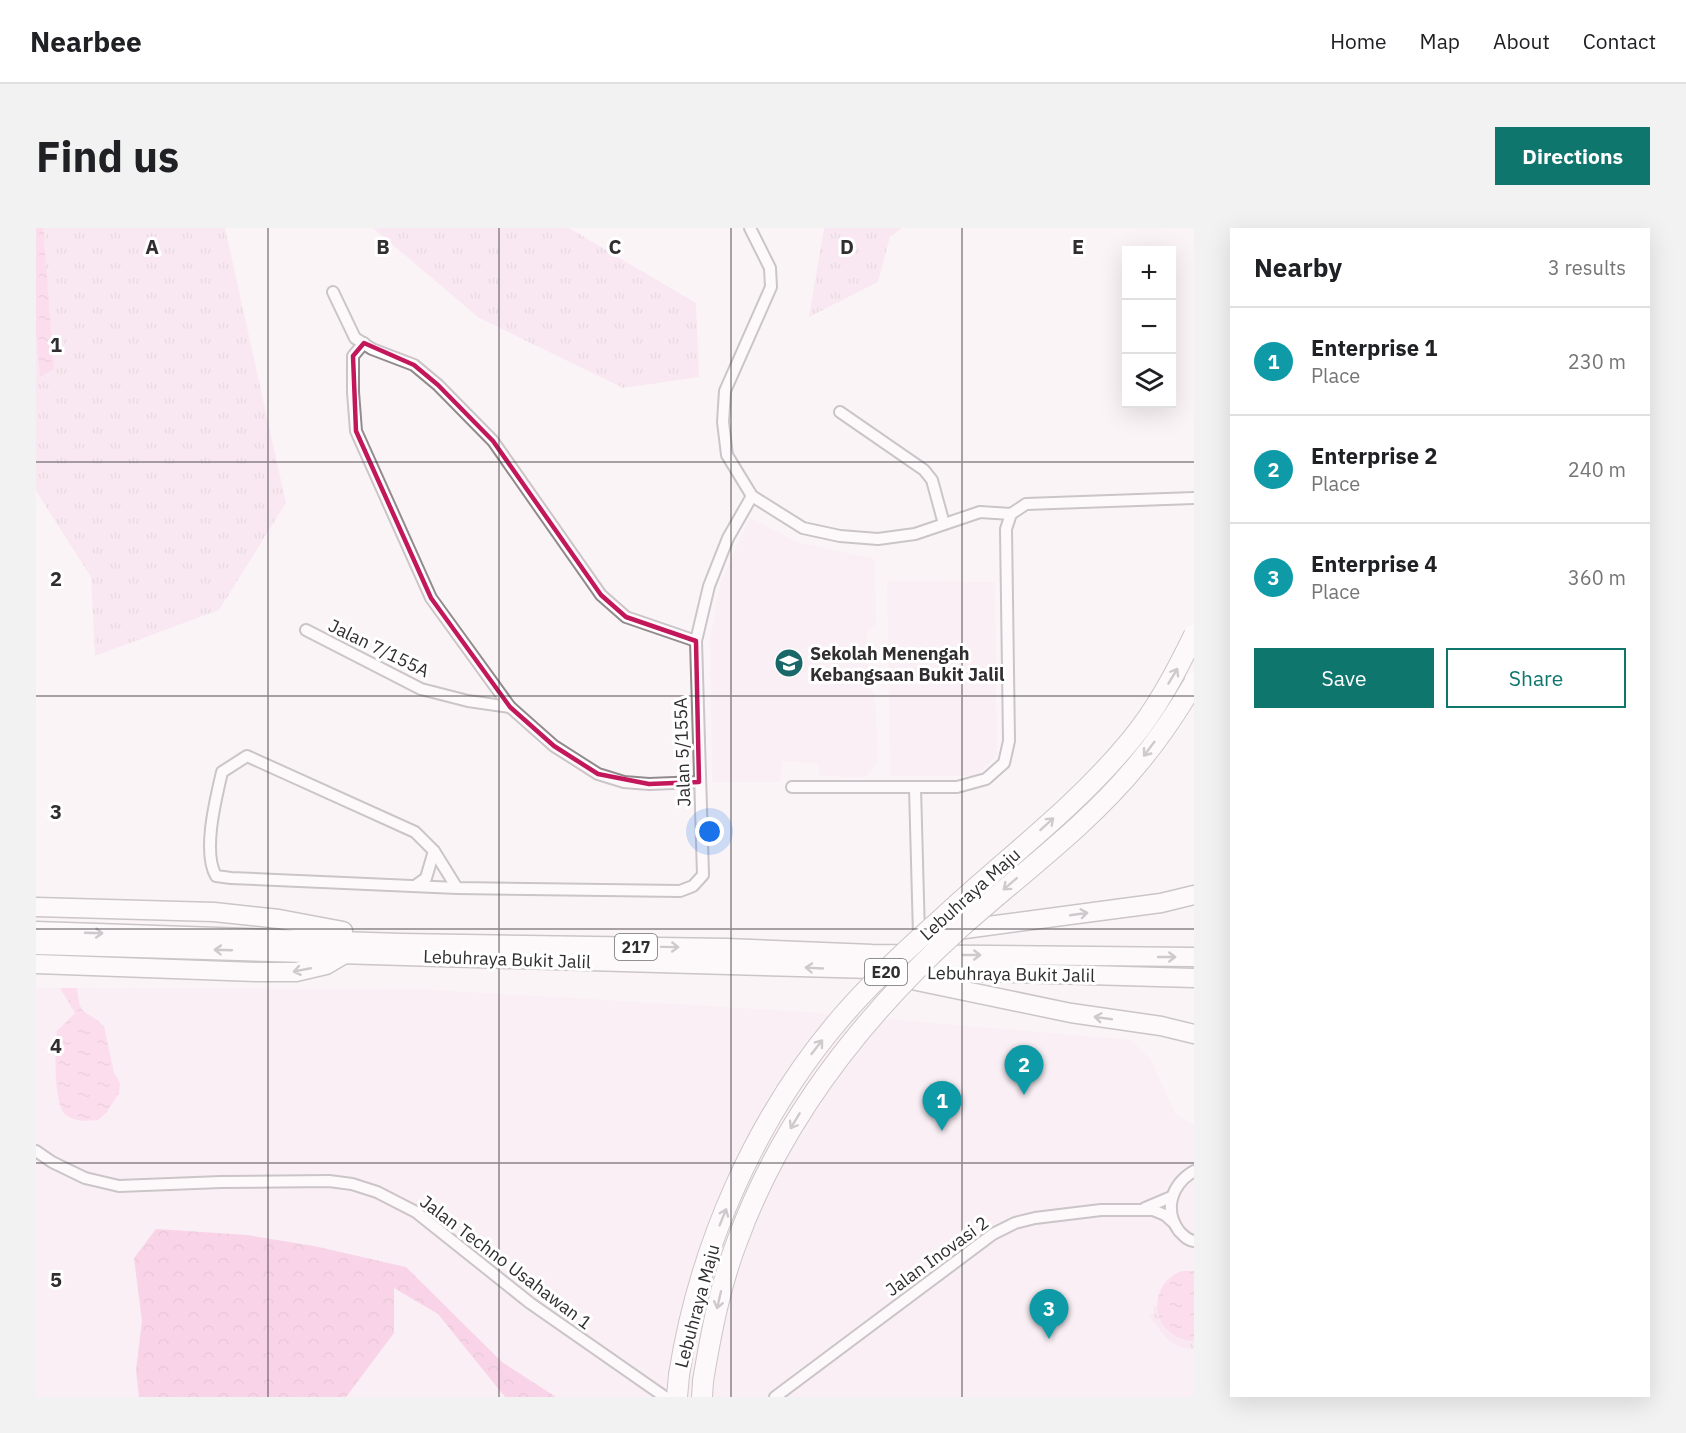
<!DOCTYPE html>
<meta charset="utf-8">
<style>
:root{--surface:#fff;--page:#f2f2f2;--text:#202124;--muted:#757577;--line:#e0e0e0;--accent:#0f766e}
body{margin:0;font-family:"IBM Plex Sans",sans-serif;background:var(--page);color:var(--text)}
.controls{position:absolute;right:18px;top:18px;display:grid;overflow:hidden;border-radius:0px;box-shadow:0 6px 24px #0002}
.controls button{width:54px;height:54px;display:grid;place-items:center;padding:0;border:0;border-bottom:2px solid var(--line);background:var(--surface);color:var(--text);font:30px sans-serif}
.you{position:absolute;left:674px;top:604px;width:21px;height:21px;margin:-15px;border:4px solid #fff;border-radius:50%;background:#1a73e8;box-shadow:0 0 0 9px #1a73e833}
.badge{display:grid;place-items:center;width:39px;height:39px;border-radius:50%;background:var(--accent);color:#fff;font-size:20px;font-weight:700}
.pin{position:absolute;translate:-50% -50px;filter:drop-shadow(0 2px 3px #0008)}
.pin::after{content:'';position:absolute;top:32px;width:21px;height:18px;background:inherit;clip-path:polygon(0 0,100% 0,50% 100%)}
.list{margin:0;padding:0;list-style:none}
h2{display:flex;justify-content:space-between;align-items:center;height:78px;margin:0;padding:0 24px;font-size:26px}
h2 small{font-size:20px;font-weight:400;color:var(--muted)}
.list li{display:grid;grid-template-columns:39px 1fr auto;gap:18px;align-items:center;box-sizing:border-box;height:108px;padding:0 24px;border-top:2px solid var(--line)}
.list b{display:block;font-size:22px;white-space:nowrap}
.list p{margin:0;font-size:20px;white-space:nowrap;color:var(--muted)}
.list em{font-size:20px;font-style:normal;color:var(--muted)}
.actions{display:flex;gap:12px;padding:18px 24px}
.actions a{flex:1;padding:14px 0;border:2px solid var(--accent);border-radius:0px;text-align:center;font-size:21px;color:var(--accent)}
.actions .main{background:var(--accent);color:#fff}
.icon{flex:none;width:33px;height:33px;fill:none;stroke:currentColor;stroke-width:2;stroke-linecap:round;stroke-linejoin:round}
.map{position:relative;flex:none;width:1158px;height:1169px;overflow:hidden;border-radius:0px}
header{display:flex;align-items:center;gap:36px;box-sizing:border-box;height:84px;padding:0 30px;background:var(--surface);border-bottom:2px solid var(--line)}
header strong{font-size:28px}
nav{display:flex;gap:33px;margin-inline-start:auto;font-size:21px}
.intro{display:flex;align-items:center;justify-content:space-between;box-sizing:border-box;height:144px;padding:0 36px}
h1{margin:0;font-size:42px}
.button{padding:15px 27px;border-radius:0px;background:var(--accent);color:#fff;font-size:21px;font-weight:700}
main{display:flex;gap:36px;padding:0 36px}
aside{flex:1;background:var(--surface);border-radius:0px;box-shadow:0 6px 24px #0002}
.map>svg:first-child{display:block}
.built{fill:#f7e8f0}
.grass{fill:url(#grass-tufts)}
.forest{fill:url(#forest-crowns)}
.water{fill:url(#water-ripples)}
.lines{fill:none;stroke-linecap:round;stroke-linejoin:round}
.minor-casing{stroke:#918b8e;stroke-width:14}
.trunk-casing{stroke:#918b8e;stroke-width:21}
.motorway-casing{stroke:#918b8e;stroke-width:22}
.minor{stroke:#fff;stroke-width:10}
.trunk{stroke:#fff;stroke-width:18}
.motorway{stroke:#fff;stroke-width:20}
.motorway-bridge-casing{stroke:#918b8e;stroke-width:22;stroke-linecap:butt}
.motorway-bridge{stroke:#fff;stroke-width:20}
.oneway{stroke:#989697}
.marked{fill:none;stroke:#c2185b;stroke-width:4.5;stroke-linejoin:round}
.grid{fill:none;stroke:#302e2f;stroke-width:1.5;stroke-opacity:0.55}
.labels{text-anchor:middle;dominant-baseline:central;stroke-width:6;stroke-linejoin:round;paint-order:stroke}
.shield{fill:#fff;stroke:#6e6d6d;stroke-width:1.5}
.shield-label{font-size:16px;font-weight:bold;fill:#302e2f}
.street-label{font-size:18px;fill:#302e2f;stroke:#fff}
.poi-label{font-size:18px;font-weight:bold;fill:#302e2f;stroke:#fff;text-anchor:start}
.grid-label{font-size:20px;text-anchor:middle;font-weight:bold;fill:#302e2f;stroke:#fff;stroke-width:6;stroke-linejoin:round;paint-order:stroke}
</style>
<header>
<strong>Nearbee</strong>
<nav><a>Home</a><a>Map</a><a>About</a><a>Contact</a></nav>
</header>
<div class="intro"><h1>Find us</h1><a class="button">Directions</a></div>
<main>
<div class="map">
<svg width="1158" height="1169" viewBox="0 0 1158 1169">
<defs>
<pattern id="grass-tufts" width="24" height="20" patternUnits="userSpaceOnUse" patternTransform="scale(1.5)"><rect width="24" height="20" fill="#f7dae8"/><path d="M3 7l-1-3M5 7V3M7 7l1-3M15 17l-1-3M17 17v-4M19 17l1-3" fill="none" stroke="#d4bbc7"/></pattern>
<pattern id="forest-crowns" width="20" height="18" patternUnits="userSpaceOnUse" patternTransform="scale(1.5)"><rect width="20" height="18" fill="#f7aed4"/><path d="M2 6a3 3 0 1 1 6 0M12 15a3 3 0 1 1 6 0" fill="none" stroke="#d496b6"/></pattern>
<pattern id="water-ripples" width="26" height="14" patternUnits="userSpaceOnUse" patternTransform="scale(1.5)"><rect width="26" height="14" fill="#fdc2e1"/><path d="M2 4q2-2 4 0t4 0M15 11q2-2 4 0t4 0" fill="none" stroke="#d9a7c1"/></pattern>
</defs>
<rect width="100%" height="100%" fill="#fbf4f7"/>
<!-- built -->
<g class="built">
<polygon points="714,289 761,314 839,331 840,398 831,405 833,459 839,466 842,534 830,549 784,548 782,535 746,533 744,554 676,554 674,410 685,353"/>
<polygon points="851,353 959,354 961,527 940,548 854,548"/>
<polygon points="0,760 380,761 760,783 1095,812 1115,832 1139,885 1158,897 1158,1169 0,1169"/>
</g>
<!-- grass -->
<g class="grass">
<polygon points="0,0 189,0 250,275 183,382 59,428 55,349 0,263"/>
<polygon points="337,0 533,0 660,75 663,149 587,160 443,90"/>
<polygon points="788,0 866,0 854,9 842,54 773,89"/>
<path d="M1117,1078H1121C1123,1100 1136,1112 1158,1113V1121C1131,1120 1128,1105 1113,1088L1118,1085Z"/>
</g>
<!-- forest -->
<polygon class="forest" points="120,1001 211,1007 278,1018 370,1039 466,1134 520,1169 469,1169 402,1086 358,1060 358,1105 310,1169 103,1169 100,1142 106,1093 98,1030"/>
<!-- water -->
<g class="water">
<polygon points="0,0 7,0 18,141 4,149 0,106"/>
<path d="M24,760H41C44,792 50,780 68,798L78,845L84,855L83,865L71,884L62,892C52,893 39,894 30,887C17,877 19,820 21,803L39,785Z"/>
<path d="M1146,1043H1158V1113C1115,1112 1108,1057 1146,1043Z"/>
</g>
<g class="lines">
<!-- minor casing -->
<g class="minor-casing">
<g id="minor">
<polyline points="714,0 734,40 735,59 689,163 687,194 691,227 716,268 767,300 804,308 842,311 879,306 944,284 975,286"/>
<polyline points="297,64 319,110 336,121 378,137 402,157 457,213 565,367 590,389 660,413"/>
<polyline points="328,115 317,128 317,164 320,203 395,370 474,479 518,518 562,546 588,554 613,556 663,554"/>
<polyline points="804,184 888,242 896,252 908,296"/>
<polyline points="270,402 385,461 432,473 474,479"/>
<polyline points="756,559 921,559 950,551 968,535 973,513 970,301 975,286 990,276 1158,270"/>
<polyline points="879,560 883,707"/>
<polyline points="379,658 390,650 398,623"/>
<path d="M421,660L398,623L379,604L211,528L186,544C180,570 166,624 180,648L195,650L421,660L644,663L657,658L667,647L660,413L673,358L692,310L716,268"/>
<polyline points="0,923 16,934 49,950 83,958 185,954 293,953 316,956 341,964 380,984 494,1075 629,1169"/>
<path d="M1158,943C1136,956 1127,981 1143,1003C1148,1008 1151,1012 1158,1013"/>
<polyline points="1109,980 1135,969"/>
<polyline points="739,1169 957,1006 979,995 999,990 1065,982 1117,982 1129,987 1137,994"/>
</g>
</g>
<!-- trunk casing -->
<g class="trunk-casing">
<g id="trunk">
<polyline points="0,679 178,684 243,691 307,703"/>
<polyline points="0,703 365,715 690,720 836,726 1158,729"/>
<polyline points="914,703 1125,675 1158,667"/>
<path d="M0,717C386,728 772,741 1158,750"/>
<polyline points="0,736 220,744 260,744 290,737 307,727"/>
<polyline points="876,752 1035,785 1125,798 1158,806"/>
</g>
</g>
<!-- motorway casing -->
<g class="motorway-casing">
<g id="motorway">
<polyline points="641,1169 643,1147"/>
<polyline points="666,1169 667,1153"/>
</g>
</g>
<!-- minor -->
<use href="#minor" class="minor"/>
<!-- trunk -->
<use href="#trunk" class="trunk"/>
<!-- motorway -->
<use href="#motorway" class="motorway"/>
<!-- motorway-bridge casing -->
<g class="motorway-bridge-casing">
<g id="motorway-bridge">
<path d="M643,1147C663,1019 719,891 803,792C832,758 871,721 905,691C968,632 1039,580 1094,513C1120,482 1140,444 1158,407"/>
<path d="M667,1153C675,1105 684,1057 702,1011C747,889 828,787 924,700C983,647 1050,599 1101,537C1122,512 1141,484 1158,455"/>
</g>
</g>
<!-- motorway-bridge -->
<use href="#motorway-bridge" class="motorway-bridge"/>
</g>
<!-- one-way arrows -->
<defs><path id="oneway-shaft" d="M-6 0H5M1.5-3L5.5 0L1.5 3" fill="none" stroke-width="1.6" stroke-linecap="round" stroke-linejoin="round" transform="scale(1.5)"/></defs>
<g class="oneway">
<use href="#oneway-shaft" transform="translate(1137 448) rotate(-59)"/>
<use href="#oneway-shaft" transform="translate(1113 521) rotate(127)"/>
<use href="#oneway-shaft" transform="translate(1011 596) rotate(-42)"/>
<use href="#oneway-shaft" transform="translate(974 656) rotate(139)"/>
<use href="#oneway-shaft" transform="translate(1043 686) rotate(-8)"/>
<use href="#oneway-shaft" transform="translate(58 705) rotate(2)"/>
<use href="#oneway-shaft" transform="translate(634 719) rotate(1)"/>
<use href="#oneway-shaft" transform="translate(187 722) rotate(-178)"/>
<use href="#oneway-shaft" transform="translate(936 727)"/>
<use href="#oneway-shaft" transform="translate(1131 729)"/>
<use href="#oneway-shaft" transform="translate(778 740) rotate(-177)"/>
<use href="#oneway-shaft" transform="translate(266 742) rotate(169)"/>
<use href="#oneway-shaft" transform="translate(1067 790) rotate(-172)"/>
<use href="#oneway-shaft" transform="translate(781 819) rotate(-52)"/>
<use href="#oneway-shaft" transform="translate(759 893) rotate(121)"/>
<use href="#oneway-shaft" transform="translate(687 989) rotate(-68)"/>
<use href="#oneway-shaft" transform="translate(683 1072) rotate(103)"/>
</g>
<!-- marked area -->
<path d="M0 0H1158V1169H0ZM328,115L378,137L402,157L457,213L565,367L590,389L660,413L663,554L613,556L562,546L518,518L474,479L395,370L320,203L317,128Z" fill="#fbf4f7" fill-opacity=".55" fill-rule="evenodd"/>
<path class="marked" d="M328,115L378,137L402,157L457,213L565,367L590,389L660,413L663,554L613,556L562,546L518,518L474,479L395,370L320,203L317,128Z"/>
<!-- grid -->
<path class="grid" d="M232,0V1169M463,0V1169M695,0V1169M926,0V1169M0,234H1158M0,468H1158M0,701H1158M0,935H1158"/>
<!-- icons -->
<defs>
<g id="school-disc" transform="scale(1.5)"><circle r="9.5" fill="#196768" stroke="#fff"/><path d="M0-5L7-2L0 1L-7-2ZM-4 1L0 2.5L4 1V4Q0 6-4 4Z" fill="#fff"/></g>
</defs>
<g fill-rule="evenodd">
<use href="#school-disc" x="753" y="435"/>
</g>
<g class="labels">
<!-- shield labels -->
<g class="shield">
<rect x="579" y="706" width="42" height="26" rx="4.5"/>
<rect x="829" y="731" width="42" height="26" rx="4.5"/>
</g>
<g class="shield-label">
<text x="600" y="719">217</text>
<text x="850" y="744">E20</text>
</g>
<!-- street labels -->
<g class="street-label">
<text transform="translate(343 420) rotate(26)">Jalan 7/155A</text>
<text transform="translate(646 524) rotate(-92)">Jalan 5/155A</text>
<text transform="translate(934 666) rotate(-42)">Lebuhraya Maju</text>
<text transform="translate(471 731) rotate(2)">Lebuhraya Bukit Jalil</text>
<text transform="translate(975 746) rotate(1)">Lebuhraya Bukit Jalil</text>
<text transform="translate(901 1028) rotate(-36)">Jalan Inovasi 2</text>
<text transform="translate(470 1034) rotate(37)">Jalan Techno Usahawan 1</text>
<text transform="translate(661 1078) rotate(-75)">Lebuhraya Maju</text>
</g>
<!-- poi labels -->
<g class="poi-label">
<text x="774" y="425">Sekolah Menengah<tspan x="774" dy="21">Kebangsaan Bukit Jalil</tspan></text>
</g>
</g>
<g class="grid-label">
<text x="116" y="26">A</text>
<text x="347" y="26">B</text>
<text x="579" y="26">C</text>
<text x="811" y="26">D</text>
<text x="1042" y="26">E</text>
<text x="20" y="124">1</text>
<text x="20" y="358">2</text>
<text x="20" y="591">3</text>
<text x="20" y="825">4</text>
<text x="20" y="1059">5</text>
</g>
</svg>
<div class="controls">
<button>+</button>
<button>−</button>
<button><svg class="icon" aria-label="layers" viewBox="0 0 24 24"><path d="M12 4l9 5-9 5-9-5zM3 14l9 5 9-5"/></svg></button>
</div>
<div class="you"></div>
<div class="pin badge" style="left:906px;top:903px;background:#0f9aa8">1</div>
<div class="pin badge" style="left:988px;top:867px;background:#0f9aa8">2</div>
<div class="pin badge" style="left:1013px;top:1111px;background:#0f9aa8">3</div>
</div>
<aside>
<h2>Nearby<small>3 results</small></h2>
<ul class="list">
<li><span class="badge" style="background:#0f9aa8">1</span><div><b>Enterprise 1</b><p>Place</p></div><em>230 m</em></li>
<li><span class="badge" style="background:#0f9aa8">2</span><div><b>Enterprise 2</b><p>Place</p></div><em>240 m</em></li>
<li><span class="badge" style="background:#0f9aa8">3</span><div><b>Enterprise 4</b><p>Place</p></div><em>360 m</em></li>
</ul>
<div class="actions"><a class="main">Save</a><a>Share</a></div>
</aside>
</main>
